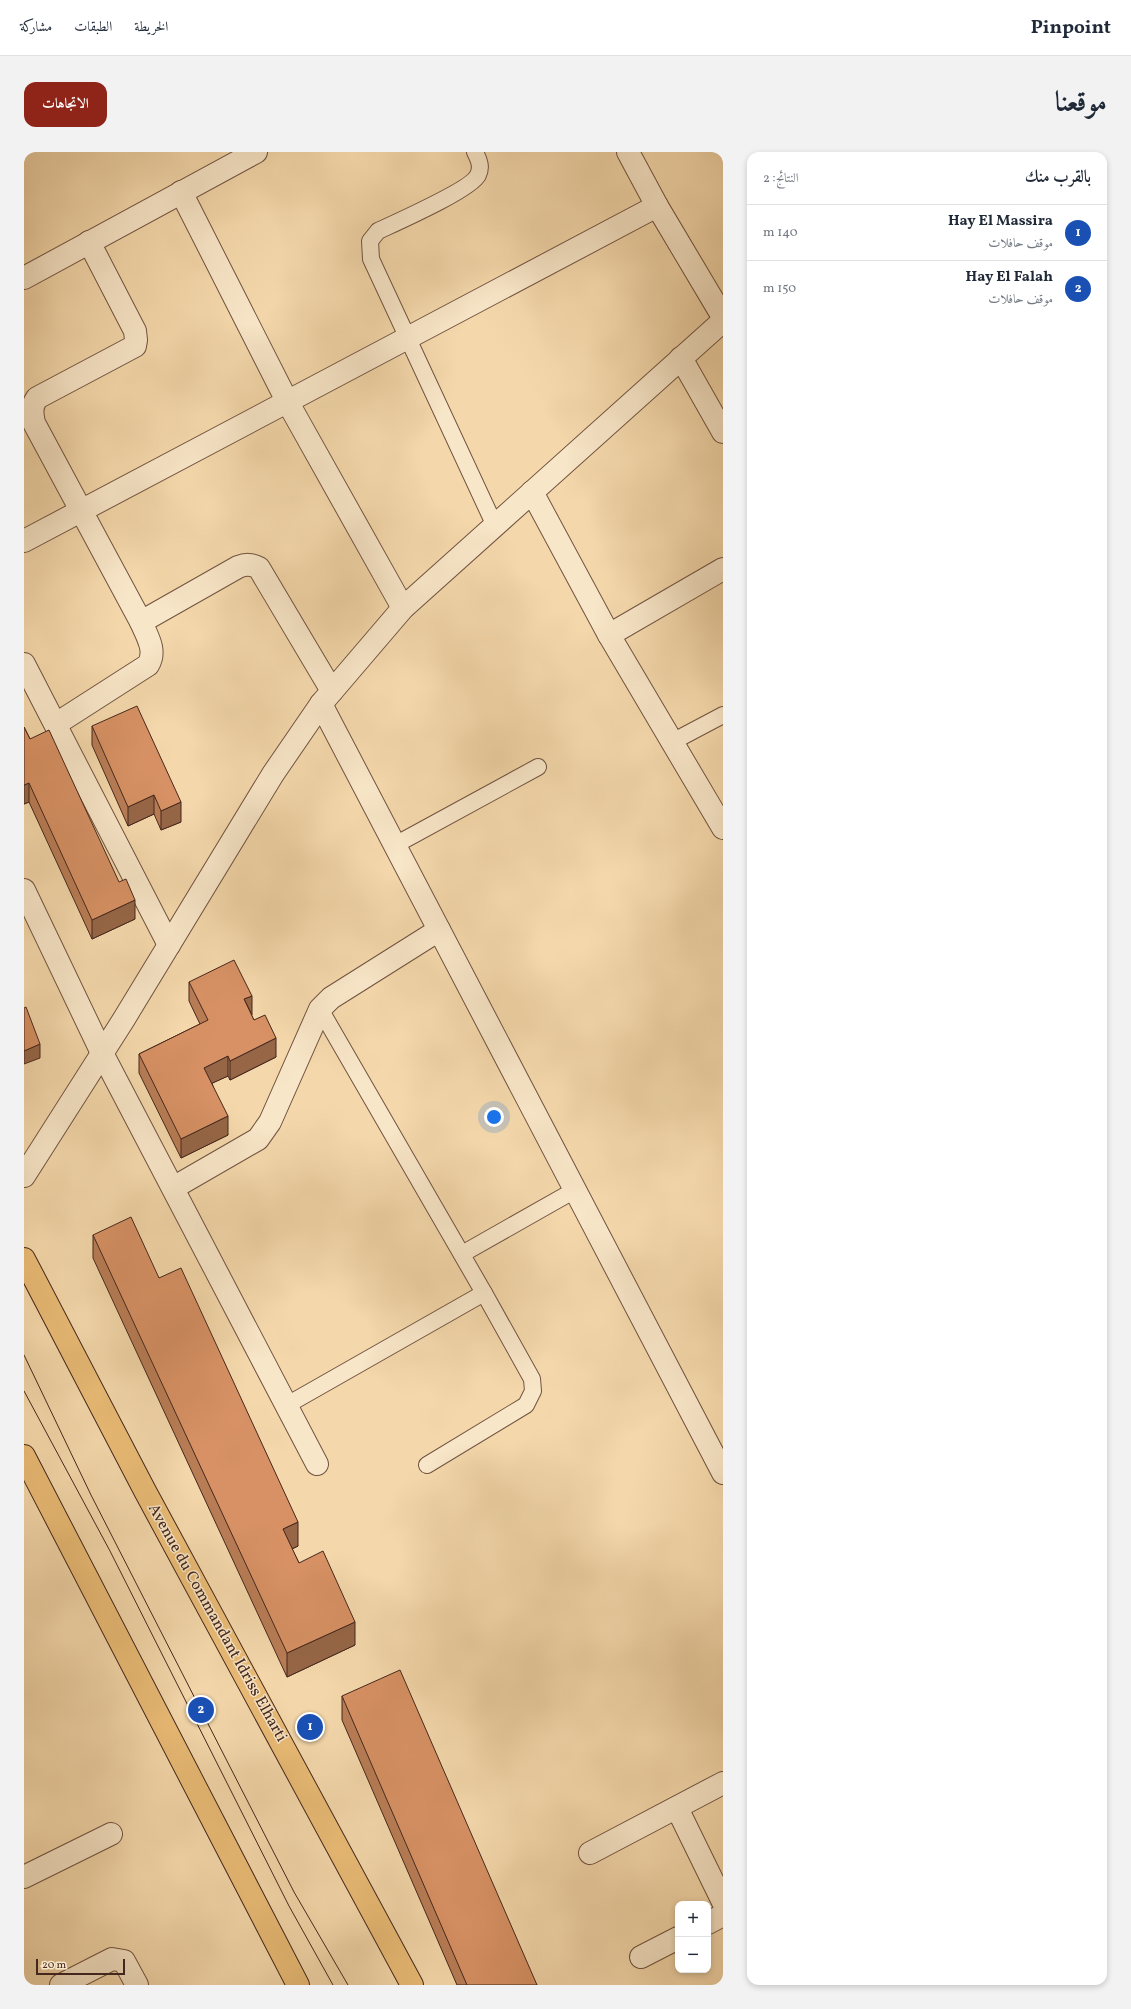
<!DOCTYPE html>
<html lang="ar">
<meta charset="utf-8">
<style>
:root{--surface:#fff;--page:#f2f2f3;--text:#1f2937;--muted:#747a83;--line:#e0e1e3;--accent:#8f2418}
body{margin:0;font-family:Vollkorn,Amiri,serif;background:var(--page);color:var(--text);direction:rtl}
.controls{position:absolute;right:12px;bottom:12px;display:grid;overflow:hidden;border-radius:8px;box-shadow:0 2px 6px #0003}
.controls button{width:36px;height:36px;display:grid;place-items:center;padding:0;border:0;border-bottom:1px solid var(--line);background:var(--surface);color:var(--text);font:20px sans-serif}
.scale{position:absolute;left:12px;bottom:10px;width:89px;box-sizing:border-box;padding-left:4px;border:2px solid #45271d;border-top:0;font-size:11px;line-height:14px;white-space:nowrap;color:#45271d;-webkit-text-stroke:3px #f8e6c8;paint-order:stroke}
.you{position:absolute;left:470px;top:965px;width:14px;height:14px;margin:-10px;border:3px solid #fff;border-radius:50%;background:#1a73e8;box-shadow:0 0 0 6px #1a73e833}
.badge{display:grid;place-items:center;width:26px;height:26px;border-radius:50%;background:var(--accent);color:#fff;font-size:13px;font-weight:700}
.pin{position:absolute;translate:-50% -50%;border:2px solid #fff;box-shadow:0 1px 4px #0006}
.list{margin:0;padding:0;list-style:none}
h2{display:flex;justify-content:space-between;align-items:center;height:52px;margin:0;padding:0 16px;font-size:17px}
h2 small{font-size:13px;font-weight:400;color:var(--muted)}
.list li{display:grid;grid-template-columns:26px 1fr auto;gap:12px;align-items:center;box-sizing:border-box;height:56px;padding:0 16px;border-top:1px solid var(--line)}
.list b{display:block;font-size:15px;white-space:nowrap}
.list p{margin:0;font-size:13px;white-space:nowrap;color:var(--muted)}
.list em{font-size:13px;font-style:normal;color:var(--muted)}
.map{position:relative;flex:none;width:699px;height:1833px;overflow:hidden;direction:ltr;border-radius:12px}
header{display:flex;align-items:center;gap:24px;box-sizing:border-box;height:56px;padding:0 20px;background:var(--surface);border-bottom:1px solid var(--line)}
header strong{font-size:19px}
nav{display:flex;gap:22px;margin-inline-start:auto;font-size:14px}
.intro{display:flex;align-items:center;justify-content:space-between;box-sizing:border-box;height:96px;padding:0 24px}
h1{margin:0;font-size:28px}
.button{padding:10px 18px;border-radius:12px;background:var(--accent);color:#fff;font-size:14px;font-weight:700}
main{display:flex;gap:24px;padding:0 24px}
aside{flex:1;background:var(--surface);border-radius:12px;box-shadow:0 2px 6px #0003}
.map>svg:first-child{display:block}
.lines{fill:none;stroke-linecap:round;stroke-linejoin:round}
.service-casing{stroke:#715340;stroke-width:18}
.minor-casing{stroke:#715340;stroke-width:24}
.primary-casing{stroke:#45271d;stroke-width:24}
.service{stroke:#f8e6c8;stroke-width:16}
.minor{stroke:#f8e6c8;stroke-width:22}
.primary{stroke:#eabc76;stroke-width:22}
.tram{stroke:#45271d;stroke-width:1}
.wall{fill:#b97d56;stroke:#45271d}
.shaded-wall{fill:#966646;stroke:#45271d}
.building{fill:#d79164;stroke:#45271d}
.labels{text-anchor:middle;dominant-baseline:central;stroke-width:3;stroke-linejoin:round;paint-order:stroke}
.street-label{font-size:16px;fill:#45271d;stroke:#f8e6c8}
</style>
<header>
<strong>Pinpoint</strong>
<nav><a>الخريطة</a><a>الطبقات</a><a>مشاركة</a></nav>
</header>
<div class="intro"><h1>موقعنا</h1><a class="button">الاتجاهات</a></div>
<main>
<aside>
<h2>بالقرب منك<small>النتائج: 2</small></h2>
<ul class="list">
<li><span class="badge" style="background:#1a4fb4">1</span><div><b>Hay El Massira</b><p>موقف حافلات</p></div><em>140 m</em></li>
<li><span class="badge" style="background:#1a4fb4">2</span><div><b>Hay El Falah</b><p>موقف حافلات</p></div><em>150 m</em></li>
</ul>
</aside>
<div class="map">
<svg width="699" height="1833" viewBox="0 0 699 1833">
<rect width="100%" height="100%" fill="#f4d8ab"/>
<filter id="stains"><feTurbulence type="fractalNoise" baseFrequency=".005" numOctaves="4"/><feColorMatrix values="0 0 0 0 .2 0 0 0 0 .09 0 0 0 0 .02 0 0 0 .5 -.17"/></filter>
<radialGradient id="worn" r=".72"><stop offset=".6" stop-color="#630" stop-opacity="0"/><stop offset="1" stop-color="#630" stop-opacity=".3"/></radialGradient>
<g class="lines">
<!-- service casing -->
<g class="service-casing">
<g id="service">
<path d="M451,0C455,8 458,15 454,23C448,37 371,71 354,79L346,89L347,107L471,374"/>
<polyline points="648,590 699,563"/>
<polyline points="371,693 514,615"/>
<polyline points="296,857 460,1141 508,1227 509,1239 502,1253 403,1313"/>
<polyline points="438,1102 551,1038"/>
<polyline points="263,1253 460,1141"/>
</g>
</g>
<!-- minor casing -->
<g class="minor-casing">
<g id="minor">
<polyline points="604,0 633,54 699,165"/>
<polyline points="157,40 263,249 379,456"/>
<polyline points="0,126 232,0"/>
<polyline points="657,206 699,280"/>
<polyline points="508,340 585,483 699,676"/>
<polyline points="0,389 633,54"/>
<path d="M117,470L214,415C222,412 227,412 235,416L308,539"/>
<polyline points="585,483 699,417"/>
<polyline points="0,512 145,793"/>
<polyline points="297,552 699,1321"/>
<path d="M32,572L124,513C133,499 123,484 117,470L10,271C8,261 7,255 13,246L111,194L112,188L111,179L65,90"/>
<polyline points="0,738 78,901 293,1312"/>
<polyline points="0,1024 100,867 249,622 297,552 379,456 699,169"/>
<polyline points="149,1036 234,987 246,970 296,857 307,846 415,778"/>
<polyline points="653,1656 699,1750"/>
<polyline points="566,1701 699,1631"/>
<polyline points="0,1725 87,1682"/>
<polyline points="684,1771 699,1763"/>
<polyline points="617,1805 654,1786"/>
<polyline points="37,1833 88,1807 100,1809 113,1833"/>
</g>
</g>
<!-- primary casing -->
<g class="primary-casing">
<g id="primary">
<polyline points="0,1107 121,1339 388,1833"/>
<polyline points="0,1304 274,1833"/>
</g>
</g>
<!-- service -->
<use href="#service" class="service"/>
<!-- minor -->
<use href="#minor" class="minor"/>
<!-- primary -->
<use href="#primary" class="primary"/>
<!-- tram -->
<g class="tram">
<polyline points="0,1203 67,1343 270,1740 324,1833"/>
<polyline points="0,1239 86,1399 265,1754 309,1833"/>
</g>
</g>
<!-- wall -->
<g class="wall">
<polygon points="68,574 157,670 137,678 130,662 104,674 68,593"/>
<polygon points="0,575 6,587 111,767 68,787 5,650 0,652"/>
<polygon points="165,830 227,863 252,905 206,928 204,924 188,931 204,983 157,1006 115,921 115,902 176,872 165,849"/>
<polygon points="69,1083 135,1126 274,1394 268,1397 275,1411 331,1493 263,1525 69,1106"/>
<polygon points="318,1544 513,1833 433,1833 318,1568"/>
</g>
<!-- shaded-wall -->
<g class="shaded-wall">
<polygon points="5,631 5,650 0,652 0,633"/>
<polygon points="130,643 130,662 104,674 104,655"/>
<polygon points="157,650 157,670 137,678 137,659"/>
<polygon points="111,748 111,767 68,787 68,768"/>
<polygon points="228,844 228,863 220,847"/>
<polygon points="252,886 252,905 206,928 206,909"/>
<polygon points="16,892 16,906 0,912 0,899"/>
<polygon points="204,904 204,924 180,935 180,916"/>
<polygon points="204,964 204,983 157,1006 157,987"/>
<polygon points="274,1370 274,1394 259,1401 259,1377"/>
<polygon points="331,1470 331,1493 263,1525 263,1501"/>
</g>
<!-- building -->
<g class="building">
<polygon points="113,554 157,650 137,659 130,643 104,655 68,574"/>
<polygon points="0,575 6,587 25,578 95,730 102,727 111,748 68,768 5,631 0,633"/>
<polygon points="210,808 228,844 220,847 230,868 241,863 252,886 206,909 204,904 180,916 204,964 157,987 115,902 184,868 165,830"/>
<polygon points="2,855 16,892 0,899 0,856"/>
<polygon points="107,1065 135,1126 157,1116 274,1370 259,1377 275,1411 299,1399 331,1470 263,1501 69,1083"/>
<polygon points="376,1518 513,1833 443,1833 318,1544"/>
</g>
<g class="labels">
<!-- street labels -->
<g class="street-label">
<text transform="translate(193 1471) rotate(61)">Avenue du Commandant Idriss Elharti</text>
</g>
</g>
<rect width="100%" height="100%" filter="url(#stains)"/>
<rect width="100%" height="100%" fill="url(#worn)"/>
</svg>
<div class="controls">
<button>+</button>
<button>−</button>
</div>
<div class="scale">20 m</div>
<div class="you"></div>
<div class="pin badge" style="left:286px;top:1575px;background:#1a4fb4">1</div>
<div class="pin badge" style="left:177px;top:1558px;background:#1a4fb4">2</div>
</div>
</main>
